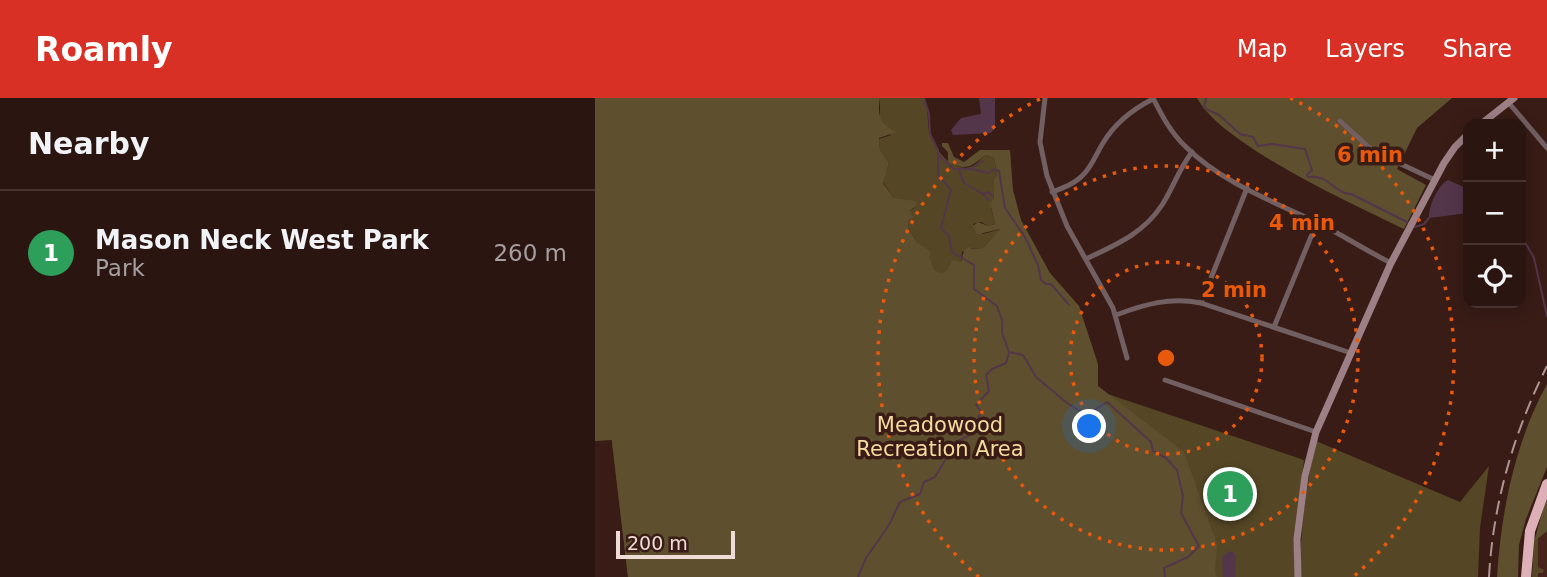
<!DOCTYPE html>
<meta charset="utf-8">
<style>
:root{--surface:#2b1510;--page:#37221e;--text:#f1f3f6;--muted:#a69f9f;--line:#473430;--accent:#d93025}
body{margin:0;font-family:"DejaVu Sans",sans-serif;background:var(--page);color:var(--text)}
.controls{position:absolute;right:21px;top:21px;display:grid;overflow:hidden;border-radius:14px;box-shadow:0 4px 18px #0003}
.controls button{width:63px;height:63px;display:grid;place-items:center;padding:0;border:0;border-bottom:2px solid var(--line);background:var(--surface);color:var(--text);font:35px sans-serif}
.scale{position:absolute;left:21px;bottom:18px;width:119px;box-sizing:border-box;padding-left:7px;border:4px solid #f0dcd7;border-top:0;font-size:19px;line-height:24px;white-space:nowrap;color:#f0dcd7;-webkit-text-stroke:5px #391c16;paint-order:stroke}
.you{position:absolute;left:495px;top:329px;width:24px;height:24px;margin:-18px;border:5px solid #fff;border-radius:50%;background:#1a73e8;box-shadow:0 0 0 10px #1a73e833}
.badge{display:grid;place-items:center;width:46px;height:46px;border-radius:50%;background:var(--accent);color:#fff;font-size:23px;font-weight:700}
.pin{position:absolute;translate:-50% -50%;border:4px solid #fff;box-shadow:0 2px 7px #0006}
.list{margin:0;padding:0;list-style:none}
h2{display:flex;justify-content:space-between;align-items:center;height:91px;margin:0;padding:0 28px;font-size:30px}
h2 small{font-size:23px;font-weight:400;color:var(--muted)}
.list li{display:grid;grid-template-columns:46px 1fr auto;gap:21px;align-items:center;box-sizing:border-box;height:126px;padding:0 28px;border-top:2px solid var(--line)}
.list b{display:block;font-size:26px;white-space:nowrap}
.list p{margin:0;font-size:23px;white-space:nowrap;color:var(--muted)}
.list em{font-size:23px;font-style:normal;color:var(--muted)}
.icon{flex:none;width:38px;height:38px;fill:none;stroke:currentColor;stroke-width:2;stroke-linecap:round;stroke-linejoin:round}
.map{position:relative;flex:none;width:952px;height:479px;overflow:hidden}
header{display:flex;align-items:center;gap:42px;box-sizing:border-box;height:98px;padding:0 35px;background:var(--accent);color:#fff}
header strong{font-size:33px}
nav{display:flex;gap:38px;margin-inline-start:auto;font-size:24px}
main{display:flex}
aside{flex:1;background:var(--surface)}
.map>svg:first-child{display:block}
.built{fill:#47231b}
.green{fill:#554625}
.forest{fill:#5e4f2e}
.water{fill:#54364a}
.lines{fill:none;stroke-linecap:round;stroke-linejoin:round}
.stream{stroke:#54364a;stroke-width:2}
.street{stroke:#725f62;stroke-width:5}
.secondary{stroke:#9d8085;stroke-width:7}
.highway{stroke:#ddb0b7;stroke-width:10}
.rail{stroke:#ad9691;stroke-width:2;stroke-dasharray:14 7;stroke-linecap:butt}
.ring{fill:none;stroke:#e8590c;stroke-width:3.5;stroke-dasharray:3.5 7}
.labels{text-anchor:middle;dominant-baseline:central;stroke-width:7;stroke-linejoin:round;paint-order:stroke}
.park-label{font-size:21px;fill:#f6db9e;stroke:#391c16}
.centre{fill:#e8590c;stroke:#391c16;stroke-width:3.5}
.ring-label{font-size:21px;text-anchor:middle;font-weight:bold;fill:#e8590c;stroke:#391c16;stroke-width:7;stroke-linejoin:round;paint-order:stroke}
</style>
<header>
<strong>Roamly</strong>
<nav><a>Map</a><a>Layers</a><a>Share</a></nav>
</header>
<main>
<aside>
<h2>Nearby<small></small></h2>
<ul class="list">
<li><span class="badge" style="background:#2e9e5b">1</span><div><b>Mason Neck West Park</b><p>Park</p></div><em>260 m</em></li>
</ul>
</aside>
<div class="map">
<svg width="952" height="479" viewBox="0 0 952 479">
<rect width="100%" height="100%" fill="#391c16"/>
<!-- built -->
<polygon class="built" points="952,433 952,479 943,479 942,475 947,475 943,470 943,440"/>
<!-- green -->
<g class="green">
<path d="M285,0H329C334,13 332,21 334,33C337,49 358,77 378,68C382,66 386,60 391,57L399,60L402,76L399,81L400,95L396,110L400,126L393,128L386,124L378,126L388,136L406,131L388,150L372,151L367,154L366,164L360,163L486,287L709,362L700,434V479H33L13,312L233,254L335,155L322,144L313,130L315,113L319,110L299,100L288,84L294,65L285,51L284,41L296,37L285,20Z"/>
<path d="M721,343L865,404L894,368L885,430L883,479H705C705,432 711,388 721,343Z"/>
<polygon points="943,440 943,469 949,472 948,475 943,475 943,479 937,479 939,444"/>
</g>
<!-- forest -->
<g class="forest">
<path d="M0,0H285C282,17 285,27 302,34L284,40L285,51L294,65L288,85L299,100L320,103L322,106L315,113L318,119L314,122L313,130L322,144L336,154L334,159L339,172L346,175L352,173L357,162L366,164L369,152L376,148V151L388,150L405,131L384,136L381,135L378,128L383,124L393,128L400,126L395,105L399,100V81L402,76L399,60L391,57C375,68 373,74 353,64V54L347,48V45H353L359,59L369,64L385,52H415L418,92L426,122L455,175L484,208L503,266V288L589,354L622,446L620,474L622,479H33L17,342L0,343Z"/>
<path d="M602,0H857L822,30L802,71L831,87L809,131C758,106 627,47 602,0Z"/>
<path d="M952,286V369L931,421L924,447L923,479H902C906,414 920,344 952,286Z"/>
<polygon points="952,396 952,433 939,444"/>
</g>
<!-- water -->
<g class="water">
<polygon points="384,0 400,0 400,29 396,35 358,37 356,32 366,20 386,16"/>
<path d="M853,82L873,91V115L834,120C833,109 843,87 853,82Z"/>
<polygon points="635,453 638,454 641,458 640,479 628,479 627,459"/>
</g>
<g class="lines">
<!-- stream -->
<g class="stream">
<polyline points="329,0 334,16 335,36 343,52 343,77 356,92 346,130 354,138 357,154 379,167 379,191 402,208 407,222 407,235 414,254 428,257 441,279 472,305 488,315 498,313 512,304 556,344 558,353 571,360 582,372 588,398 586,415 604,448 593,459 569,470 570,479"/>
<path d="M611,0L609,10L624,17L645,36L658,39L663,48L677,46L710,51L717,72L712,77L713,79C734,76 740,96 756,96L814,125"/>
<polyline points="344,58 359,71 377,71 393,75 400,71 404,73 410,110 430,139 443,167 446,182 451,186 456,186 474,207"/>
<polyline points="378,69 388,63"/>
<polyline points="364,73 369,85 388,96 394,102"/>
<polyline points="388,96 393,94 398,98"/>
<polyline points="820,129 829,126 834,120"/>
<polyline points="926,137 939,160 952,218"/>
<polyline points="263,479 271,460 294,427 305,404 325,396 329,384 340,379 361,344 377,336 380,329 386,325 383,319 387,315 381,307 394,293 391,277 397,271 411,265 414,255"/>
</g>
<!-- street -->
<g class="street">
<polyline points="450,0 445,44 452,78 472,128 518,210 532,260"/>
<path d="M558,0C567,18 576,35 591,49C627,85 680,104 725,126C749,138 772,153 796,165"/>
<polyline points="913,4 952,50"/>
<polyline points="745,23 778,53 840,82"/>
<path d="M457,94C468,90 479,86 487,78C497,69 501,56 508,45C520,25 538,11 558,1"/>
<path d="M491,161C520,147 548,136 567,107C578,90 584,71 597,54"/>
<polyline points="606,205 652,90"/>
<path d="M521,217C550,206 575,199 606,205L756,255"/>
<polyline points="679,229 722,124"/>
<polyline points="570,282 721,334"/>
</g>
<!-- secondary -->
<g class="secondary">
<polyline points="886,26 919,0"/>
<polyline points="703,479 702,441 710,378 721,334 795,167 849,65 860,49 873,36"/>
</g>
<!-- highway -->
<polyline class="highway" points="931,479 935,433 952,386"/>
<!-- rail -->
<path class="rail" d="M894,479C898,405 919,334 952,268"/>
</g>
<!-- distance rings -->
<g class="ring">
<circle cx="571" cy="260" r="96"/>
<circle cx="571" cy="260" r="192"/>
<path d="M384 479A288 288 0 0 1 447 0M695 0A288 288 0 0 1 758 479"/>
</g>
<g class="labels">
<!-- park labels -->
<g class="park-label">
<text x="345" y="327">Meadowood<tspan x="345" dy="24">Recreation Area</tspan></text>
</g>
</g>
<circle cx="571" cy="260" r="10" class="centre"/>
<g class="ring-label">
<text x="775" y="64">6 min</text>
<text x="707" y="132">4 min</text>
<text x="639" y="199">2 min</text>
</g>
</svg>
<div class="controls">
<button>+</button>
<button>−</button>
<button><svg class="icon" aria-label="locate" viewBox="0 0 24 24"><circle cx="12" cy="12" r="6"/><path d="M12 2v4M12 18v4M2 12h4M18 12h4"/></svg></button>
</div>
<div class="scale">200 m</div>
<div class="you"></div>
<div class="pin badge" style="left:635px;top:396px;background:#2e9e5b">1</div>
</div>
</main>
